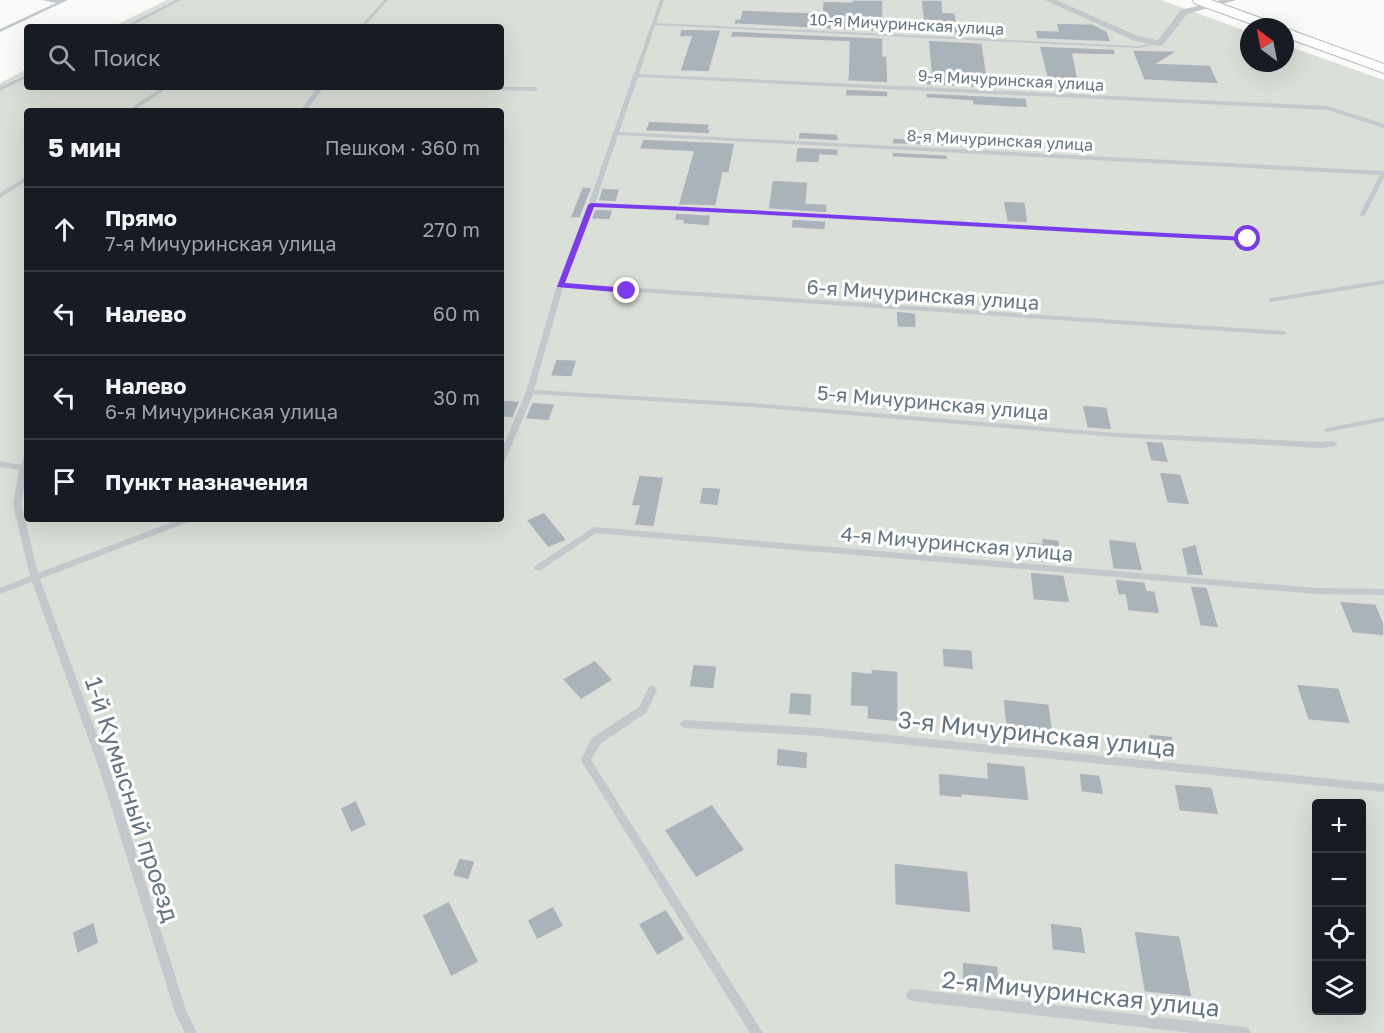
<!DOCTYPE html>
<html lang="ru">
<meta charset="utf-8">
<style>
:root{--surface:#171b24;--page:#20242c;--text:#f1f3f6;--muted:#9ea1a6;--line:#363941}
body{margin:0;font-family:"Golos Text",sans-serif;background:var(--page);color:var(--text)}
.controls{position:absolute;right:18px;bottom:18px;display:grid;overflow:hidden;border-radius:6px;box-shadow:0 6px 24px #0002}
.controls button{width:54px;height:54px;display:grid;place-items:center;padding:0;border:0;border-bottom:2px solid var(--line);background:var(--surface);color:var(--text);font:30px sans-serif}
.compass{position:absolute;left:1240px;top:18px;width:54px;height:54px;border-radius:50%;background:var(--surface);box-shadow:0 6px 24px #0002;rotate:328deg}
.stop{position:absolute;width:18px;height:18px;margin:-14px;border:4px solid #7c3aed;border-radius:50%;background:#fff}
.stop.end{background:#7c3aed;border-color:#fff;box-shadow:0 2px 6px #0008}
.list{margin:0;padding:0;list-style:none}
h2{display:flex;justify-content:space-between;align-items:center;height:78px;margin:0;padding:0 24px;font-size:26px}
h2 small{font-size:20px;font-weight:400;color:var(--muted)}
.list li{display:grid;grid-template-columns:39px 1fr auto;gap:18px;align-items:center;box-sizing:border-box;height:84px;padding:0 24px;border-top:2px solid var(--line)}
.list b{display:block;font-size:22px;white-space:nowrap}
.list p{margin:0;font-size:20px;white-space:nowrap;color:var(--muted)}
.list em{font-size:20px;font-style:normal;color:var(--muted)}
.icon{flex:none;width:33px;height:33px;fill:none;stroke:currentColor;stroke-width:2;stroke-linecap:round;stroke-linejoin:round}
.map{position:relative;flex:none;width:1384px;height:1033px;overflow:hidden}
.search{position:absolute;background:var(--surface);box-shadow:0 6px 24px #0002;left:24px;top:24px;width:480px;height:66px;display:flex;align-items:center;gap:15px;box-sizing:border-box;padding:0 21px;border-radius:6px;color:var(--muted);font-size:22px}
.panel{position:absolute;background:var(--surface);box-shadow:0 6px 24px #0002;left:24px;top:108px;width:480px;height:414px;border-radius:6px}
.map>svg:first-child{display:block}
.green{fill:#dadfd7;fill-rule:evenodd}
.building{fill:#aab3b9;stroke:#dcdcda;stroke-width:1.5}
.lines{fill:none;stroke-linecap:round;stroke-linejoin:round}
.secondary-casing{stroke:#b3babf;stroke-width:2}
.service{fill:#c3c8cc;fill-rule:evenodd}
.minor{fill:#c3c8cc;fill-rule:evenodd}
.secondary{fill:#fff;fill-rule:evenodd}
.route{fill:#7c3aed}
.labels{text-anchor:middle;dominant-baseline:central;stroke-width:6;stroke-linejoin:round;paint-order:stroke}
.far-street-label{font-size:16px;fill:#657683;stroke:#fff}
.street-label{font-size:20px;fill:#657683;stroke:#fff}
.near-street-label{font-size:24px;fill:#657683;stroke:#fff}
</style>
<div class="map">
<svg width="1384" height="1033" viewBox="0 0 1384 1033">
<rect width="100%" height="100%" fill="#fafaf8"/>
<!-- green -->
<path class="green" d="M167,0H1161L1249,32V63H1285V45L1384,80V1033H0V83L27,69V87H501V27H112ZM27,111H501V519H27ZM1316,804H1362V1010H1316Z"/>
<!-- building -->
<g class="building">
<polygon points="852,0 883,0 883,32 734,24 735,19 740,19 742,10 822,13 823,1 852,2"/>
<polygon points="921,0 942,0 943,12 955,13 958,31 980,32 981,36 925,34"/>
<polygon points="1056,23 1093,24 1107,31 1111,42 1037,39 1035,30 1058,31"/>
<polygon points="681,29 721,30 709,72 680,71 691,37 679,37"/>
<polygon points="732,31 883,38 883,56 887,56 888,83 846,81 848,78 849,42 730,37"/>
<polygon points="928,40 982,43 988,83 1023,84 1024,90 926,85 925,72 931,72"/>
<polygon points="1039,46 1114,49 1116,55 1073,54 1078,80 1047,78"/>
<polygon points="1132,50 1178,51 1158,63 1210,65 1219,84 1144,80"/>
<polygon points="846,89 888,91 888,97 845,96"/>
<polygon points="926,93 1026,98 1028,108 973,105 972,101 926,98"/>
<polygon points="649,121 710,124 708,129 711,129 709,134 645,131"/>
<polygon points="799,132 837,134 839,141 798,139"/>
<polygon points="893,138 946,141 946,146 892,144"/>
<polygon points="643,139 735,143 729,173 723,173 716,206 678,205 693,152 639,149"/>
<polygon points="797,147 838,149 838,156 820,155 819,163 795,162"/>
<polygon points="892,152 947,155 948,160 892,157"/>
<polygon points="772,180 808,182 806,203 827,204 827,213 768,209"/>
<polygon points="582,187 592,187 580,218 570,218"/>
<polygon points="602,188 620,189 616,202 598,201"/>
<polygon points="1003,201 1025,202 1028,223 1007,222"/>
<polygon points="595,209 613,210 610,220 591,219"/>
<polygon points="676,213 711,215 709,226 682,224 683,221 674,220"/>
<polygon points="792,219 826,221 825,230 791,228"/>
<polygon points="896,289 915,290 915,304 896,303"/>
<polygon points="896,311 916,313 916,328 897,327"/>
<polygon points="556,359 577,360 572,377 550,376"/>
<polygon points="501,400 520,401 513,418 501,417"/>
<polygon points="532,402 555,404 549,421 525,419"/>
<polygon points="1082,405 1107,407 1112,430 1087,428"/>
<polygon points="1145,441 1163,442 1169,463 1151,461"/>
<polygon points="1159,472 1181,474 1190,505 1167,503"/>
<polygon points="639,475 664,477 654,527 634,525 639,506 631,506"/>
<polygon points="702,487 721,488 718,506 699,504"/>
<polygon points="544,512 567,540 548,548 526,520"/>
<polygon points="1041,538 1059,540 1062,564 1029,561 1026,542 1042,543"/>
<polygon points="1108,539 1136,542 1143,571 1113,569"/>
<polygon points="1196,544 1204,576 1187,575 1181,548"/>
<polygon points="1030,572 1064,575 1070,603 1033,600"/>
<polygon points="1115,579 1145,582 1147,590 1155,591 1160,614 1128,611 1125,595 1118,595"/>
<polygon points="1190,586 1207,587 1219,628 1200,626"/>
<polygon points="1339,601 1376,604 1384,624 1384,636 1352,633"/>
<polygon points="942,648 972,650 974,670 943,667"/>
<polygon points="595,660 613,680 581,700 562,679"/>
<polygon points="693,664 717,666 714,689 689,687"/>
<polygon points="871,669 898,671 898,722 867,719 867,707 850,706 851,671 871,673"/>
<polygon points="1296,684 1339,688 1351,724 1308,720"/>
<polygon points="790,692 812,694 811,716 788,714"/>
<polygon points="1003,699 1049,704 1053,732 1006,728"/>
<polygon points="1148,734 1172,736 1177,756 1151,754"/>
<polygon points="777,748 808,752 807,769 776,766"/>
<polygon points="986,762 1025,766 1029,801 962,795 962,798 939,796 938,773 987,778"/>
<polygon points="1079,773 1100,775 1104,795 1081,792"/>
<polygon points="1174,784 1212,787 1219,815 1179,811"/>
<polygon points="356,800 367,825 351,833 340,808"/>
<polygon points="712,804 745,850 696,878 664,830"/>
<polygon points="459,858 475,861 469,880 452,876"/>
<polygon points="894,863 968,871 971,913 895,905"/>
<polygon points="449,901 479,962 451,977 422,915"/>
<polygon points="553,906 564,926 537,940 527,920"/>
<polygon points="666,909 685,939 657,956 638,924"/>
<polygon points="94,922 99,943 77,954 72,932"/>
<polygon points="1050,923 1082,927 1086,954 1052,950"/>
<polygon points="1134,931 1180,936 1192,997 1144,992"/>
<polygon points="962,962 998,966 1000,994 963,990"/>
</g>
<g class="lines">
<!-- secondary casing -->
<g class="secondary-casing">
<g id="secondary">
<polygon points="1193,0 1211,0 1277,24 1279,27 1260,27 1194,3"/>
<polygon points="1285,28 1384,64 1384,73 1285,37"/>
</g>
</g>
<!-- service -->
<g class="service">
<polygon points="41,0 68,0 0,32 0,29 56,3"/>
<polygon points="176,0 181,0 129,27 123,27"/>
<polygon points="384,0 388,0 364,27 360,27"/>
<path d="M660,0H664L656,23L1138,46L1160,42L1162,43L1138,48L655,25L639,74L1328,106L1384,124V128L1328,110L638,77L619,132L1384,171V178L1365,215L1362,217L1359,215L1380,175L618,135L595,203L755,211L1248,237L1251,239L1248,241C1030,231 812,216 593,207L564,283L1284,331L1287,333L1284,335L563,287L534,390L752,403L1116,433L1321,442L1333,441L1337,444L1336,446L1321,448L1116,437L752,407L533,394L505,461L501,464V452L526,392L557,285L588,205L613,134L611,133L614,131L633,76L632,75L634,74Z"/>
<polygon points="27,75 27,78 0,91 0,87"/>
<polygon points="163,87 169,87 133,111 126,111"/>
<polygon points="318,87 324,87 306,111 300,111"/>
<polygon points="451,87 535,87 538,89 535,91 454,89"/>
<polygon points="27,176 27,181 0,198 0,193"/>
<polygon points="1384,280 1384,284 1271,302 1268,300 1271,298"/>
<polygon points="1384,417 1384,421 1327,432 1323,430 1327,428"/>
<polygon points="27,457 27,472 21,504 38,573 180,519 192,519 191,521 40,579 109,768 186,1010 197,1033 185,1033 175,1012 99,768 32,582 0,594 0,588 30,576 13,504 19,470 0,467 0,461 21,465 24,458"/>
<polygon points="594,527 1317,588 1384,589 1384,595 1317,594 596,533 541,570 535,570 534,568 535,566"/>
<polygon points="652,686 655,687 657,690 646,713 600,744 591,760 763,1033 750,1033 581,760 592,738 639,707 649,687"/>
<polygon points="685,720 819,728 1384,784 1384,792 819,736 685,728 682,727 680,724 682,721"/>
<polygon points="912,989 1245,1027 1249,1029 1251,1033 1192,1033 912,1001 908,999 906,995 908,991"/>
</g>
<!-- minor -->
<polygon class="minor" points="1045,0 1056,0 1140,37 1158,40 1181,10 1221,0 1236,0 1187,14 1163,45 1160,46 1135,41"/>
<!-- secondary -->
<use href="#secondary" class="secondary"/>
</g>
<!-- route -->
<path class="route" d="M591,203C810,211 1029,227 1248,237L1251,239L1248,241C1030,231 812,215 594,207L565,283L627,288L631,291L627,293L557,287L588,205Z"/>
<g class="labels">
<!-- far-street labels -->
<g class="far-street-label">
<text transform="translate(907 24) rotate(3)">10-я Мичуринская улица</text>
<text transform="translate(1011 80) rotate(3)">9-я Мичуринская улица</text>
<text transform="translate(1000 140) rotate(3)">8-я Мичуринская улица</text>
</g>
<!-- street labels -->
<g class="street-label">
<text transform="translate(923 294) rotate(4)">6-я Мичуринская улица</text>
<text transform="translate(933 402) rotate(5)">5-я Мичуринская улица</text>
<text transform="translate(957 543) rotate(5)">4-я Мичуринская улица</text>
</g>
<!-- near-street labels -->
<g class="near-street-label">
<text transform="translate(1037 733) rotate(6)">3-я Мичуринская улица</text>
<text transform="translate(133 799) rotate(72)">1-й Кумысный проезд</text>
<text transform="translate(1081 993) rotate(6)">2-я Мичуринская улица</text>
</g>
</g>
</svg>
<div class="controls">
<button>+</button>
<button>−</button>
<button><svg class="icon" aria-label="locate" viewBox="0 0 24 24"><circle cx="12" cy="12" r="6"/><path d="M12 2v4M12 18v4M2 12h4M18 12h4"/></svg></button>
<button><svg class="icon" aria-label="layers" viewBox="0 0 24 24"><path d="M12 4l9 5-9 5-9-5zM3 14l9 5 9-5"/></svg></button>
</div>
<svg class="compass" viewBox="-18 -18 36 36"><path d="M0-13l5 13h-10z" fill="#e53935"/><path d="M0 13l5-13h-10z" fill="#9ea1a6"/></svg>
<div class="stop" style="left:1248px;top:239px"></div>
<div class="stop end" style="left:627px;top:291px"></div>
<div class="search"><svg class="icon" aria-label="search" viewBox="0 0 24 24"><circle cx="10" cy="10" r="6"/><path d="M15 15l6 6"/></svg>Поиск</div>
<section class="panel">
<h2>5 мин<small>Пешком · 360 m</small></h2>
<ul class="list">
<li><svg class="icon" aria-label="ahead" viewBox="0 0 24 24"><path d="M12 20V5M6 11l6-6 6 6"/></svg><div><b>Прямо</b><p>7-я Мичуринская улица</p></div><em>270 m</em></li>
<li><svg class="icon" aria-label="left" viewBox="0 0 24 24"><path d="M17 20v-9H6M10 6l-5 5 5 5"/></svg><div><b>Налево</b></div><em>60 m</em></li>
<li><svg class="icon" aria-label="left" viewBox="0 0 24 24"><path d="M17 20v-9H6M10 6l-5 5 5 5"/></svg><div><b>Налево</b><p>6-я Мичуринская улица</p></div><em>30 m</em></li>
<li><svg class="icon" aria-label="arrive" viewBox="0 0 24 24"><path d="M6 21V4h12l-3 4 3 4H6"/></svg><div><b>Пункт назначения</b></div></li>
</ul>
</section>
</div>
